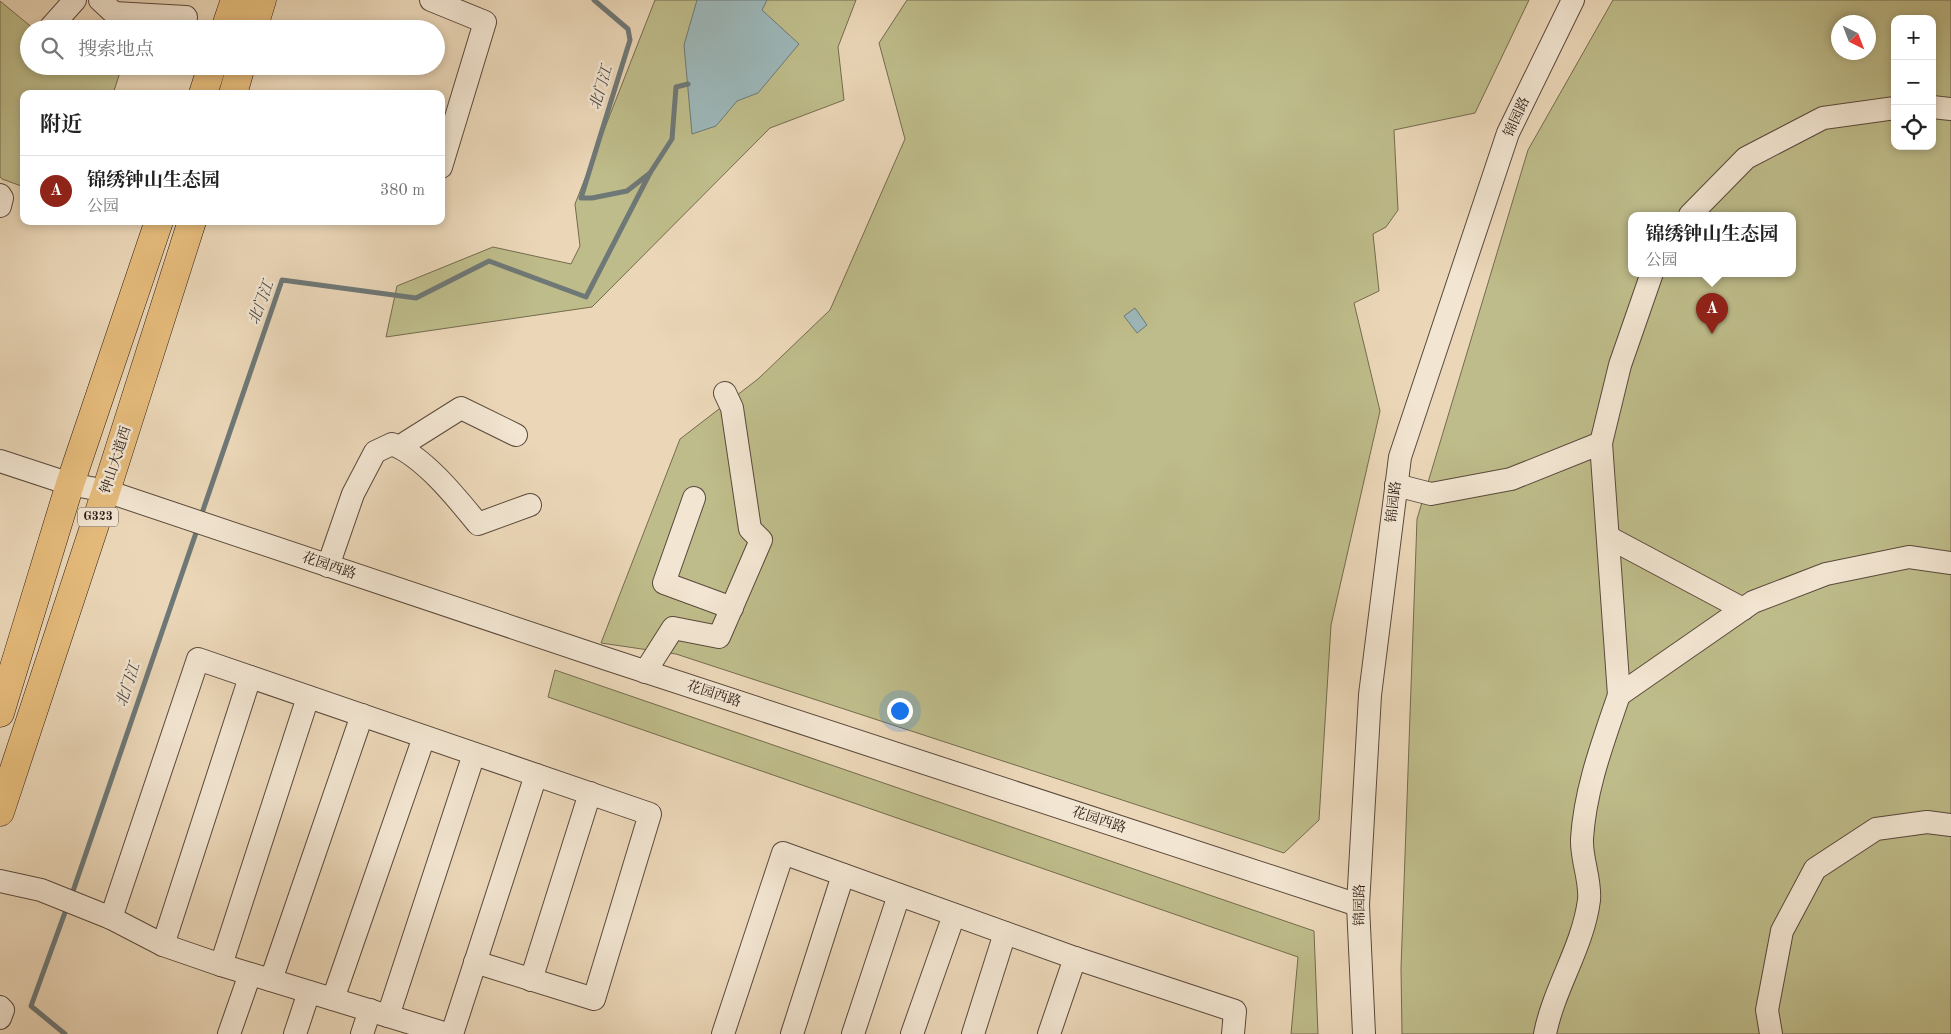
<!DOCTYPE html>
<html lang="zh">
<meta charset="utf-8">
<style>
:root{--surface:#fff;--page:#f6f6f6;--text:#222;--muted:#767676;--line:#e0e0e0;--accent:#8f2418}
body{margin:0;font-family:"Old Standard TT","Noto Serif SC",serif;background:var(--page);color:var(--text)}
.controls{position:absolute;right:15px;top:15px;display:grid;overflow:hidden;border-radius:10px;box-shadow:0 2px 8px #0003}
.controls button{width:45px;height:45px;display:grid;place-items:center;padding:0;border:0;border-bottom:1px solid var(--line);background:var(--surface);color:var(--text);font:25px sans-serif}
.compass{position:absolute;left:1831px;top:15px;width:45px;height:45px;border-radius:50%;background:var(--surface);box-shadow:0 2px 8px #0003;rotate:138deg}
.you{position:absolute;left:899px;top:710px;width:18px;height:18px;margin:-12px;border:4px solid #fff;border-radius:50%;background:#1a73e8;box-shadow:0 0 0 8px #1a73e833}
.badge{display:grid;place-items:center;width:32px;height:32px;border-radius:50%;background:var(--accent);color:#fff;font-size:16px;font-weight:700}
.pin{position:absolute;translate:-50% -41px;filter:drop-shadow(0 1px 2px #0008)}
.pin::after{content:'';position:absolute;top:26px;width:18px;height:15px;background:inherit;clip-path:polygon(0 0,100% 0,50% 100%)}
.popup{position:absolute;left:1628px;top:212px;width:168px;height:65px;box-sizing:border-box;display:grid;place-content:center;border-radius:10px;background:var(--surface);filter:drop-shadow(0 1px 4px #0005);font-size:16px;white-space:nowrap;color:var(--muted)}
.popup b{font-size:19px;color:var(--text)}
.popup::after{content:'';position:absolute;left:50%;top:100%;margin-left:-10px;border:10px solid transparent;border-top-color:var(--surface)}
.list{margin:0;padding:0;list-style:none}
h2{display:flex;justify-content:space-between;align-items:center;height:65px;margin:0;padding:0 20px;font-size:21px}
h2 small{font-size:16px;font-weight:400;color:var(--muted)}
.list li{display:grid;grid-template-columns:32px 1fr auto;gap:15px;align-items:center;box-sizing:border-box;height:70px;padding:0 20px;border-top:1px solid var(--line)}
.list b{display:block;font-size:19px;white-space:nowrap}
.list p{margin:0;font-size:16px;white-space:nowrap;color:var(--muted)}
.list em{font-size:16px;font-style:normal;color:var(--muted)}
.icon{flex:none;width:28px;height:28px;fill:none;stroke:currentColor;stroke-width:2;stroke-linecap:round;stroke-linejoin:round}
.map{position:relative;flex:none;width:1951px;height:1034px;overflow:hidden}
.search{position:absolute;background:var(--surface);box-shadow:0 2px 8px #0003;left:20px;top:20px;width:425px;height:55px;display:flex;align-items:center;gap:12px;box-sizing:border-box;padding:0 18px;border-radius:28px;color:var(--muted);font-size:19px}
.panel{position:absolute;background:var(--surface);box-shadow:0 2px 8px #0003;left:20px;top:90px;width:425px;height:135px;border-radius:10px}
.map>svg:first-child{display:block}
.green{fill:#bebc8a;stroke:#746b4e;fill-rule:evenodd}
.water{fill:#9cb7b9;stroke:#6e7877}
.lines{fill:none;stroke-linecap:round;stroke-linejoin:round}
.stream{stroke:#6e7877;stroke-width:5}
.minor-casing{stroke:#5a493c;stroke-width:24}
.highway-casing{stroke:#2a1a13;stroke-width:29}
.minor{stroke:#f2e5d1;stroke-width:22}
.highway{stroke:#e6bc7c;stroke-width:28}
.labels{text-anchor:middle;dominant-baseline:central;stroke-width:5;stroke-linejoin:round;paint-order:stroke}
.shield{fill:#f2e5d1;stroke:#66574c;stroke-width:1}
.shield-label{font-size:12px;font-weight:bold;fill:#2a1a13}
.street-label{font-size:14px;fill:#2a1a13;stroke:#f2e5d1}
.water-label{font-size:15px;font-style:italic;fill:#4c4945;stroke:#f2e5d1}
</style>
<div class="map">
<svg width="1951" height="1034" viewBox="0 0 1951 1034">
<rect width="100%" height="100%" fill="#ebd7b8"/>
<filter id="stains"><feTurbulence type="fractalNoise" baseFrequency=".004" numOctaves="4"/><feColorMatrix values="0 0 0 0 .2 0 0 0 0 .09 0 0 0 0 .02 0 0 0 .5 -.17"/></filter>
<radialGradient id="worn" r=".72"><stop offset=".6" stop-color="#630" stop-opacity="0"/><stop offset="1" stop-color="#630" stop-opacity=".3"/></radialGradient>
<!-- green -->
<g class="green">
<polygon points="655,0 856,0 838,47 844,100 770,128 592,307 386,337 397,286 493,247 571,264 580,246 575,204"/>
<polygon points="907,0 1529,0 1475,113 1394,130 1398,210 1386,227 1373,234 1379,291 1354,303 1380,411 1331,625 1319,820 1284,853 676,654 601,643 680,439 758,379 830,310 905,139 879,43"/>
<path d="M1613,0H1951V1034H1402L1401,968L1417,519L1528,150ZM1895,19H1932V146H1895ZM1838,22H1868V52H1838ZM1632,215H1792V273H1632Z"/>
<polygon points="0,1 34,29 29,29 29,66 79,66 83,70 86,66 122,66 113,94 24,94 24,187 2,179 0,177"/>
<polygon points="555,670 1314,931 1318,1034 1291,1034 1298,957 548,697"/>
</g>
<!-- water -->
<g class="water">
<polygon points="697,0 767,0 762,10 799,44 758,93 737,101 716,126 692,134 684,45"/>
<polygon points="1135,308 1147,325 1137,333 1124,316"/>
</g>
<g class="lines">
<!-- stream -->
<g class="stream">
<polyline points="650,173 672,139 676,87 688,84"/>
<polyline points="201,516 282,280 416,298 489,261 586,297 650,173 627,191 592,198 581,198 630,40 628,29 594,0"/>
<polyline points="71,897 198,527"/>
<polyline points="65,1034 31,1006 67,907"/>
</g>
<!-- minor casing -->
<g class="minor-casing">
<g id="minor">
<polyline points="100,0 114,13 186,17"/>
<polyline points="431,0 485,22 441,167"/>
<polyline points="50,28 75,0"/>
<polyline points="1932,107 1951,109"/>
<polyline points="0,195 2,198 0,206"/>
<polyline points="1690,215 1746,158 1823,118 1895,108"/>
<polyline points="1601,443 1620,365 1652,273"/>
<polyline points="399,447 461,408 516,435"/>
<polyline points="0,461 70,484 106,491 607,659 1358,905"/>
<polyline points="1396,485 1431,494 1511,479 1601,443 1619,695 1753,602 1826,574 1909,557 1951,563"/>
<polyline points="694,498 664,583 732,608"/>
<polyline points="1608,537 1743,609"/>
<path d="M328,566L353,494L375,452L392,444C424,457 456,497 478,524L530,505"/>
<polyline points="645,672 673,628 719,637 761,540 750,529 732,408 725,393"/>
<polyline points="0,881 41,890 111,918 163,945 221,965 447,1034"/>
<polyline points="111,918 198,659 650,814 594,999 475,962"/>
<polyline points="163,945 250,677"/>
<polyline points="221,965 308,697"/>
<polyline points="271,980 362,715"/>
<polyline points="531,980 590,793"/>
<polyline points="333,999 424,737"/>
<polyline points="0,1007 3,1010 0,1018"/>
<polyline points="388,1016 474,754"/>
<polyline points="229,1034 250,974"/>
<polyline points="295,1034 309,992"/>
<polyline points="362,1034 370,1010"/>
<polyline points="452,1034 536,775"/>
<polyline points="723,1034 783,853 1075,958 1235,1011 1233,1034"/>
<polyline points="792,1034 843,875"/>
<polyline points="853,1034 899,895"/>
<polyline points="912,1034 954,915"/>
<polyline points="973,1034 1005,933"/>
<polyline points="1049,1034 1075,958"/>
<polyline points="1364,1034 1358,905 1370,695 1400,457 1508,133 1573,0"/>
<path d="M1545,1034C1554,988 1583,947 1589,900C1591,880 1581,859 1582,839C1585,789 1603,742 1619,695"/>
<polyline points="1771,1034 1767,1010 1782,931 1815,869 1876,829 1927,822 1951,825"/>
</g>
</g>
<!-- highway casing -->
<g class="highway-casing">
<g id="highway">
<polyline points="225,29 235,0"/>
<polyline points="253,29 262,0"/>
<polyline points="203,94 212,66"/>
<polyline points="233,94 241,66"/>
<polyline points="0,713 70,484 159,221"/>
<polyline points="0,812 106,491 192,221"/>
</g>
</g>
<!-- minor -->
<use href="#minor" class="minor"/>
<!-- highway -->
<use href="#highway" class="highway"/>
</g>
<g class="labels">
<!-- shield labels -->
<rect class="shield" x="78" y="507.5" width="40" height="19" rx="4"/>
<g class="shield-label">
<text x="98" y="517">G323</text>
</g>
<!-- street labels -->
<g class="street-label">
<text transform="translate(1517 117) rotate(-65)">锦园路</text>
<text transform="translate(116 460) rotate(-72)">钟山大道西</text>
<text transform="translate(1394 502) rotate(-83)">锦园路</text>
<text transform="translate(329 566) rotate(19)">花园西路</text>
<text transform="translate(714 694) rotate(18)">花园西路</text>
<text transform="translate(1099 820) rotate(18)">花园西路</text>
<text transform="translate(1360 905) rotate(-90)">锦园路</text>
</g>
<!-- water labels -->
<g class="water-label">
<text transform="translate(602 88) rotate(-73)">北门江</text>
<text transform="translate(262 303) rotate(-69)">北门江</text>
<text transform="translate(129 685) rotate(-71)">北门江</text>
</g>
</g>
<rect width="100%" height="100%" filter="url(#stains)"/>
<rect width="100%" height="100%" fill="url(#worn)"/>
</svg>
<div class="controls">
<button>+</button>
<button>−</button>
<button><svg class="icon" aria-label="locate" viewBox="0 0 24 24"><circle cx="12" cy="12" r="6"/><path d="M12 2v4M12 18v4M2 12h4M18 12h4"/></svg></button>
</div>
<svg class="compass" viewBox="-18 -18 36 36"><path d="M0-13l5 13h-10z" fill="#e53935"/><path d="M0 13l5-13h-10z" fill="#767676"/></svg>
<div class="you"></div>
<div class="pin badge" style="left:1712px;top:334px">A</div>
<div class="popup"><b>锦绣钟山生态园</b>公园</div>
<div class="search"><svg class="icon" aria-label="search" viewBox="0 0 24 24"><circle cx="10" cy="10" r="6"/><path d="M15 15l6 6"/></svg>搜索地点</div>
<section class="panel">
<h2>附近<small></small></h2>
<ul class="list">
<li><span class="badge">A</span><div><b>锦绣钟山生态园</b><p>公园</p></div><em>380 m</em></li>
</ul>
</section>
</div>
